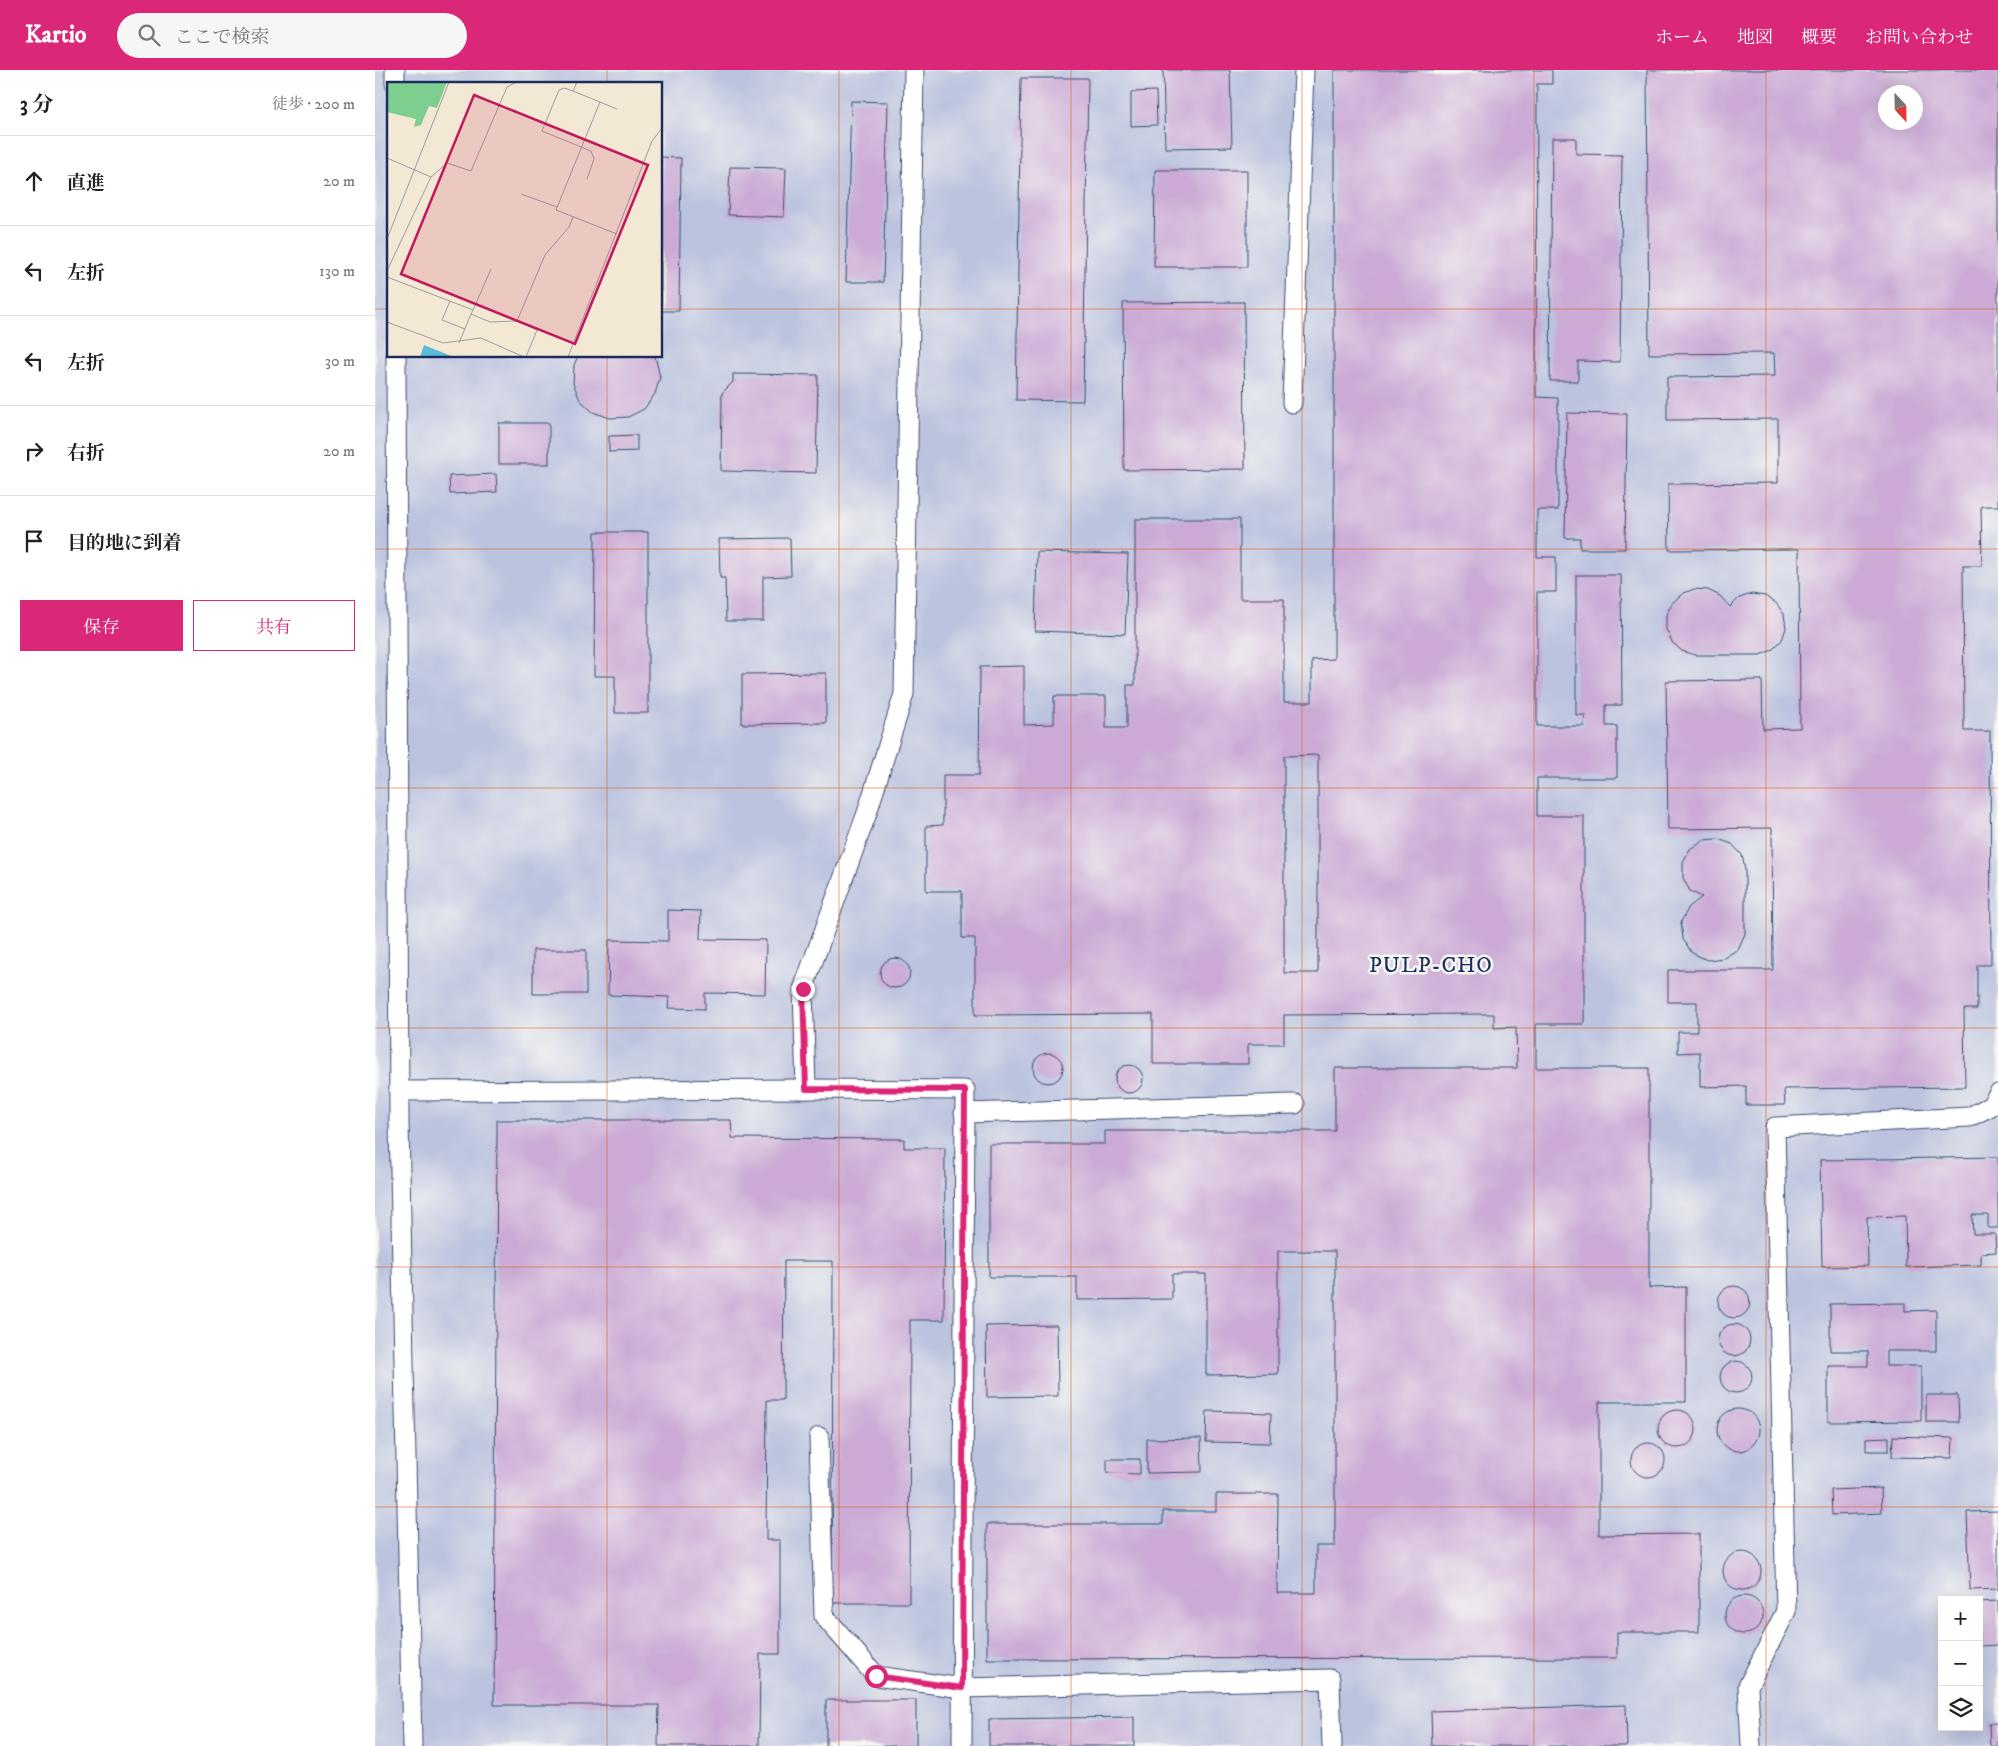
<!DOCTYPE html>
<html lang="ja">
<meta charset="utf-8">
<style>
:root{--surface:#fff;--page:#f6f6f6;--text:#222;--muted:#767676;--line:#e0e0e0;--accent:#db2777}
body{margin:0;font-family:"IM FELL DW Pica","Noto Serif JP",serif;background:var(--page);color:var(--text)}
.controls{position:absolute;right:15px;bottom:15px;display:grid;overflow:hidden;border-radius:0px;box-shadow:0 5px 20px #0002}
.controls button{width:45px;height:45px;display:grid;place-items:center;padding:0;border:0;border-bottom:1px solid var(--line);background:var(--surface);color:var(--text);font:25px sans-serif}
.compass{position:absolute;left:1503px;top:15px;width:45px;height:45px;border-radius:50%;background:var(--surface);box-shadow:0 5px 20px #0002;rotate:158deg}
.stop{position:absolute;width:15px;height:15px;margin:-11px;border:4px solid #db2777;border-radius:50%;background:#fff}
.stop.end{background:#db2777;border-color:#fff;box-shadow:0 1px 5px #0008}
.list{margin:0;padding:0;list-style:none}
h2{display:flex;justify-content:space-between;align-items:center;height:65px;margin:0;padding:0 20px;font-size:21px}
h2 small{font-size:16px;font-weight:400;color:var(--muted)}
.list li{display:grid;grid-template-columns:32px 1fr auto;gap:15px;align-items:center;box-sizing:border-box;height:90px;padding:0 20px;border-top:1px solid var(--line)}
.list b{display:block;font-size:19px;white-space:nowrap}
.list em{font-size:16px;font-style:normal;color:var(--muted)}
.actions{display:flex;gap:10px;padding:15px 20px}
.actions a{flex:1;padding:11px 0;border:1px solid var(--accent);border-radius:0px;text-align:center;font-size:18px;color:var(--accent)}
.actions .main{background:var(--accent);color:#fff}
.icon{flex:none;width:28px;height:28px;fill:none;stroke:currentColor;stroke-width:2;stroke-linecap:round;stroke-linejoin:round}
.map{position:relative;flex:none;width:1623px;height:1676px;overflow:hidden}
header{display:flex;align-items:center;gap:30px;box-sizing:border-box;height:70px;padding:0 25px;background:var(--accent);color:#fff}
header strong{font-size:24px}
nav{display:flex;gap:28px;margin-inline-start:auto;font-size:18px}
.search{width:350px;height:45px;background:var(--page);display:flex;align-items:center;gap:12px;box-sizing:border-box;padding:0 18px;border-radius:28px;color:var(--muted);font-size:19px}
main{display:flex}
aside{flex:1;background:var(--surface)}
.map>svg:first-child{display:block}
.industrial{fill:#bcc3de;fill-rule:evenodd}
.building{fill:#cbabd5;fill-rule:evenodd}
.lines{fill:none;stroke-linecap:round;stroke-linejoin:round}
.service-casing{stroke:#3b4b70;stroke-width:21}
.service{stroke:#fff;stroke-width:19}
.route{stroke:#db2777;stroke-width:6}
.grid{fill:none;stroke:#de5710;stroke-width:1;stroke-opacity:0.55}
.labels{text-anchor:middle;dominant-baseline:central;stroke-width:5;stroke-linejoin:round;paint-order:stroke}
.quarter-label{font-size:22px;letter-spacing:1px;fill:#1b2f5e;stroke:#f6f6f2}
.inset-road{fill:none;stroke:#9c9ea4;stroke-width:1}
.view{fill:#c2185b;fill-opacity:0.15;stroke:#c2185b;stroke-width:2.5}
.inset-edge{fill:none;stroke:#1b2f5e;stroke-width:2.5}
</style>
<header>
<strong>Kartio</strong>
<div class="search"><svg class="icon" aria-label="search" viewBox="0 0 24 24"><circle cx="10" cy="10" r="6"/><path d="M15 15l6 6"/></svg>ここで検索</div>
<nav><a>ホーム</a><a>地図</a><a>概要</a><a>お問い合わせ</a></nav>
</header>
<main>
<aside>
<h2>3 分<small>徒歩 · 200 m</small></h2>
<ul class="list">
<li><svg class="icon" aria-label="ahead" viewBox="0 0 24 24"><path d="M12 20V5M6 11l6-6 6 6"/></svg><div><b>直進</b></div><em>20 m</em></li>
<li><svg class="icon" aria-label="left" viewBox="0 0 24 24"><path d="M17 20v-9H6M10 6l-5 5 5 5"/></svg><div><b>左折</b></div><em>130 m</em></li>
<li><svg class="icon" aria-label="left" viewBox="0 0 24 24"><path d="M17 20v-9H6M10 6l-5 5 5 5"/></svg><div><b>左折</b></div><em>30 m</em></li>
<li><svg class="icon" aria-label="right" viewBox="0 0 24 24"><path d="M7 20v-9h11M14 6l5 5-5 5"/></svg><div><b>右折</b></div><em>20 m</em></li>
<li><svg class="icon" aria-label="arrive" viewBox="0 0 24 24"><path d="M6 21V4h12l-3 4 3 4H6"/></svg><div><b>目的地に到着</b></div></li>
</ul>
<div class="actions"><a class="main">保存</a><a>共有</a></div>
</aside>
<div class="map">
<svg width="1623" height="1676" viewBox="0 0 1623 1676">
<rect width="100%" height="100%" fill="#f6f6f2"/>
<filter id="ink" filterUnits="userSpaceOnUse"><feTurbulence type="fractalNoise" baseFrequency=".02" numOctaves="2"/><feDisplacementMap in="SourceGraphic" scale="10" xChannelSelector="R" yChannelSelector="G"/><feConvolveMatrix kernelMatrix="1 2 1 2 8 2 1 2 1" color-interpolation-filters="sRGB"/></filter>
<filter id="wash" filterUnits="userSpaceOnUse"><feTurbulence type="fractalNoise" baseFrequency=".0096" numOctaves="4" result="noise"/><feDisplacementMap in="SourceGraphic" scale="20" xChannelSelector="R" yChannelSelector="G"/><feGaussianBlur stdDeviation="1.12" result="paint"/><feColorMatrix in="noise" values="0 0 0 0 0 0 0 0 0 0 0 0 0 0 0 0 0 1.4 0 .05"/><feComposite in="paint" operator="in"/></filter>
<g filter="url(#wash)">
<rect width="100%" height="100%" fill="#f2e8d3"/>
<!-- industrial -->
<path class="industrial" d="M0,0H1623V1676H0ZM14,14H286V286H14ZM1510,22H1540V52H1510ZM1567,1530H1604V1657H1567Z"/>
<g id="blocks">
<!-- building -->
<g class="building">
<polygon points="788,0 855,0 857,77 790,78"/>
<path d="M959,0H1177V14H1162L1161,327L1183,328V440H1162V487H1181V522H1162V656H1209L1210,645H1201V505H1246L1247,635H1231V656H1242V708H1162V746H1209V954H1161V998H1274V1218L1311,1217V1332H1224V1465L1324,1464V1562H1242V1588L612,1589V1454H788V1441H841V1424H903L902,1523H941V1476H960V1181H903V1304L831,1305V1204H797V1229L702,1230V1207H614V1074H730V1061H960V998H1142L1141,957L1119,958V944L909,945V974H873V994H778V944L600,945V868H587V821H551V756L568,755V705H604L605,597L649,596V655L679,654V626H731V658H752V615H760V449H865V529H909V632H937V590L959,589ZM943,685V903H909V686Z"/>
<path d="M1272,0H1623V436H1606L1607,496H1588L1589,661H1615L1616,895H1602V939H1589L1590,1017L1409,1019L1410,1035H1371V1016L1325,1017V982L1303,983V962H1322V932H1293V900H1398L1397,758L1293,759L1291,611L1387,610L1388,659L1425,658L1424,479L1294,480L1293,414L1403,413V349L1292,350V307L1400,306L1399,283L1274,284ZM1510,22H1540V52H1510Z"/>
<polygon points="646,8 713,8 708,331 641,330"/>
<polygon points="781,21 782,55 756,56 756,22"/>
<polygon points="476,31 513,32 508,212 471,212"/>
<polygon points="1177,68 1201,68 1201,84 1247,85 1245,292 1203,291 1203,311 1175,311"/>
<polygon points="286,87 306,88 304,241 286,241"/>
<polygon points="355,97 411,98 409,147 353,145"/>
<polygon points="780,100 872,100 872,197 779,197"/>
<polygon points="869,232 870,399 749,400 748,233"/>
<polygon points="203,286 280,286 285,307 280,324 269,339 253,347 235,348 218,342 205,330 198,313 199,295"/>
<polygon points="358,304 443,305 441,403 346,401 347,323 358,312"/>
<polygon points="1192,343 1252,344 1250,479 1205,479 1205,468 1190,468"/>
<rect x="124" y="353" width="50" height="41"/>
<polygon points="262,365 262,381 234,382 234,366"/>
<polygon points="121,404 122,422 75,424 74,406"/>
<polygon points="220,462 273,462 273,643 240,643 240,606 219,606"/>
<polygon points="415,468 416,506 388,507 388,551 351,551 350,508 345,508 344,469"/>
<polygon points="662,482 753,484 750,564 660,561"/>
<polygon points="1319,519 1333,520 1345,526 1355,537 1364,528 1377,524 1390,526 1401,533 1409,544 1411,558 1407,570 1397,580 1385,585 1320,585 1307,581 1297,572 1291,559 1291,545 1297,533 1307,524"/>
<polygon points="451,603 451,653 367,654 367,604"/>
<polygon points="1343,769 1357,774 1367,785 1370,800 1370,864 1363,879 1349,888 1332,890 1317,883 1308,869 1306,852 1314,837 1327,827 1315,821 1308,808 1308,792 1315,779 1328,770"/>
<polygon points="293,840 326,841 325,869 391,870 390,924 330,923 330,939 293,938 294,927 233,925 234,870 293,871"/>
<rect x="158" y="880" width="53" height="44"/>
<circle cx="520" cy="903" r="15"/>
<circle cx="673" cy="998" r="15"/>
<circle cx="754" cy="1009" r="14"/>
<polygon points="122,1050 356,1050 357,1068 529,1069 529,1078 570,1078 569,1250 535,1250 534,1533 457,1533 458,1191 409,1191 408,1330 392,1330 391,1470 405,1470 405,1584 385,1584 384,1676 283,1676 284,1635 119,1635"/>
<polygon points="1623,1087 1623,1158 1613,1158 1613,1145 1597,1145 1598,1164 1620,1164 1621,1182 1606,1183 1606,1195 1531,1197 1530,1146 1492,1147 1493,1196 1447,1197 1445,1090"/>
<circle cx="1359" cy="1232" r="16"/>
<polygon points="1530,1233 1530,1241 1561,1240 1561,1281 1511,1281 1511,1296 1546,1296 1546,1351 1453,1352 1453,1296 1493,1296 1493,1281 1455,1281 1455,1234"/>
<circle cx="1359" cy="1270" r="16"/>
<polygon points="682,1255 683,1326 612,1327 611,1256"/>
<circle cx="1361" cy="1307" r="16"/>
<polygon points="1551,1325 1583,1325 1584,1352 1551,1352"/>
<circle cx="1363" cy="1360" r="21"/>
<circle cx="1302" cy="1359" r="19"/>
<polygon points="832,1341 896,1343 895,1373 831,1372"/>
<polygon points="1518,1366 1578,1368 1577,1388 1517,1387"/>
<polygon points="1514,1367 1514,1381 1491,1381 1491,1368"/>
<polygon points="826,1368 827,1402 772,1403 772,1369"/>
<circle cx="1273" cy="1390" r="17"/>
<polygon points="732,1389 765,1389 765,1404 732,1403"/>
<polygon points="1506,1418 1507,1443 1457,1445 1456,1420"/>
<polygon points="1623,1441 1623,1519 1595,1520 1592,1442"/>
<circle cx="1367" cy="1501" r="19"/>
<circle cx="1369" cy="1545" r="19"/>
<polygon points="1623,1531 1623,1575 1604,1576 1604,1532"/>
<rect x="451" y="1630" width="90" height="46"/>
<polygon points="1251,1635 1252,1676 1057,1676 1056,1641"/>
<polygon points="759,1647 759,1676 614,1676 614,1649"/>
<polygon points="1614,1653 1623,1653 1623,1676 1615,1676"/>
</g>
</g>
</g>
<g filter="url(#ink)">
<use href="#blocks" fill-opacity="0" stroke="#3b4b70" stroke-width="1"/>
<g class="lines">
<!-- service casing -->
<g class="service-casing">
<g id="service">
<polyline points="20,0 20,14"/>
<polyline points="21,286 24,1052 37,1676"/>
<polyline points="917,333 929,0"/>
<polyline points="431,1019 428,919 492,743 529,624 539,0"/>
<polyline points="25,1021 431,1019 590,1020 587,1676"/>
<polyline points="589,1043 920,1034"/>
<polyline points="444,1367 449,1546 501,1606 587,1618 955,1609 957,1676"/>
<polyline points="1376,1676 1373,1616 1411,1541 1400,1057 1594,1047 1616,1036 1623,1024"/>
</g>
</g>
<!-- service -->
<use href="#service" class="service"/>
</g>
</g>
<g class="lines" filter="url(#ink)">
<!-- route -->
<polyline class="route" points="428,919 431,1019 590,1020 587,1618 501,1606"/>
</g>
<!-- grid -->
<path class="grid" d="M232,0V14M464,0V1676M696,0V1676M927,0V1676M1159,0V1676M1391,0V1676M0,239H14M286,239H1623M232,286V1676M0,479H1623M0,718H1623M0,958H1623M0,1197H1623M0,1437H1623"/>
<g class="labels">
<!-- quarter labels -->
<g class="quarter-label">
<text x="1056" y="895">PULP-CHO</text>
</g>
</g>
<!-- overview -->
<g transform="translate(12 12)">
<rect width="275" height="275" fill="#f2e8d3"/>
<path d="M0,0H60L50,26L42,24L34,43L27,45L29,37L0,30Z" fill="#7dce8f"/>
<path d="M37,263L64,274V275H33Z" fill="#5abbd9"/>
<path class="inset-road" d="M190,0L186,9L230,27M186,9L177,6L172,8L155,49L204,69L207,77L200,97M213,20L169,128L230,152M0,76L44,95M134,112L170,125M0,157L62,0M0,189L44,95L60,81L84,89L120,5L130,0M0,195L86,228L84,232M63,219L55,238L78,247M86,228L104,187M0,240L56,261L94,256L137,275M72,261L84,232L103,240L130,239M139,275L150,248L130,239L158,173L182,145L186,135M181,275L265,59L275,46"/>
<path class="view" d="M87,13L261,83L188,262L14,192Z"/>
<rect width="275" height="275" class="inset-edge"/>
</g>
</svg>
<div class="controls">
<button>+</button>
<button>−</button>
<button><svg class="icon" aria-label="layers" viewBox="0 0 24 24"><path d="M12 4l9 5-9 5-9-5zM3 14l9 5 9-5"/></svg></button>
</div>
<svg class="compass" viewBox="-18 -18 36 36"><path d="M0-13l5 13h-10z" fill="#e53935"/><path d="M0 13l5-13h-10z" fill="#767676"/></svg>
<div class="stop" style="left:501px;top:1606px"></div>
<div class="stop end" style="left:428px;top:919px"></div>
</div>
</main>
